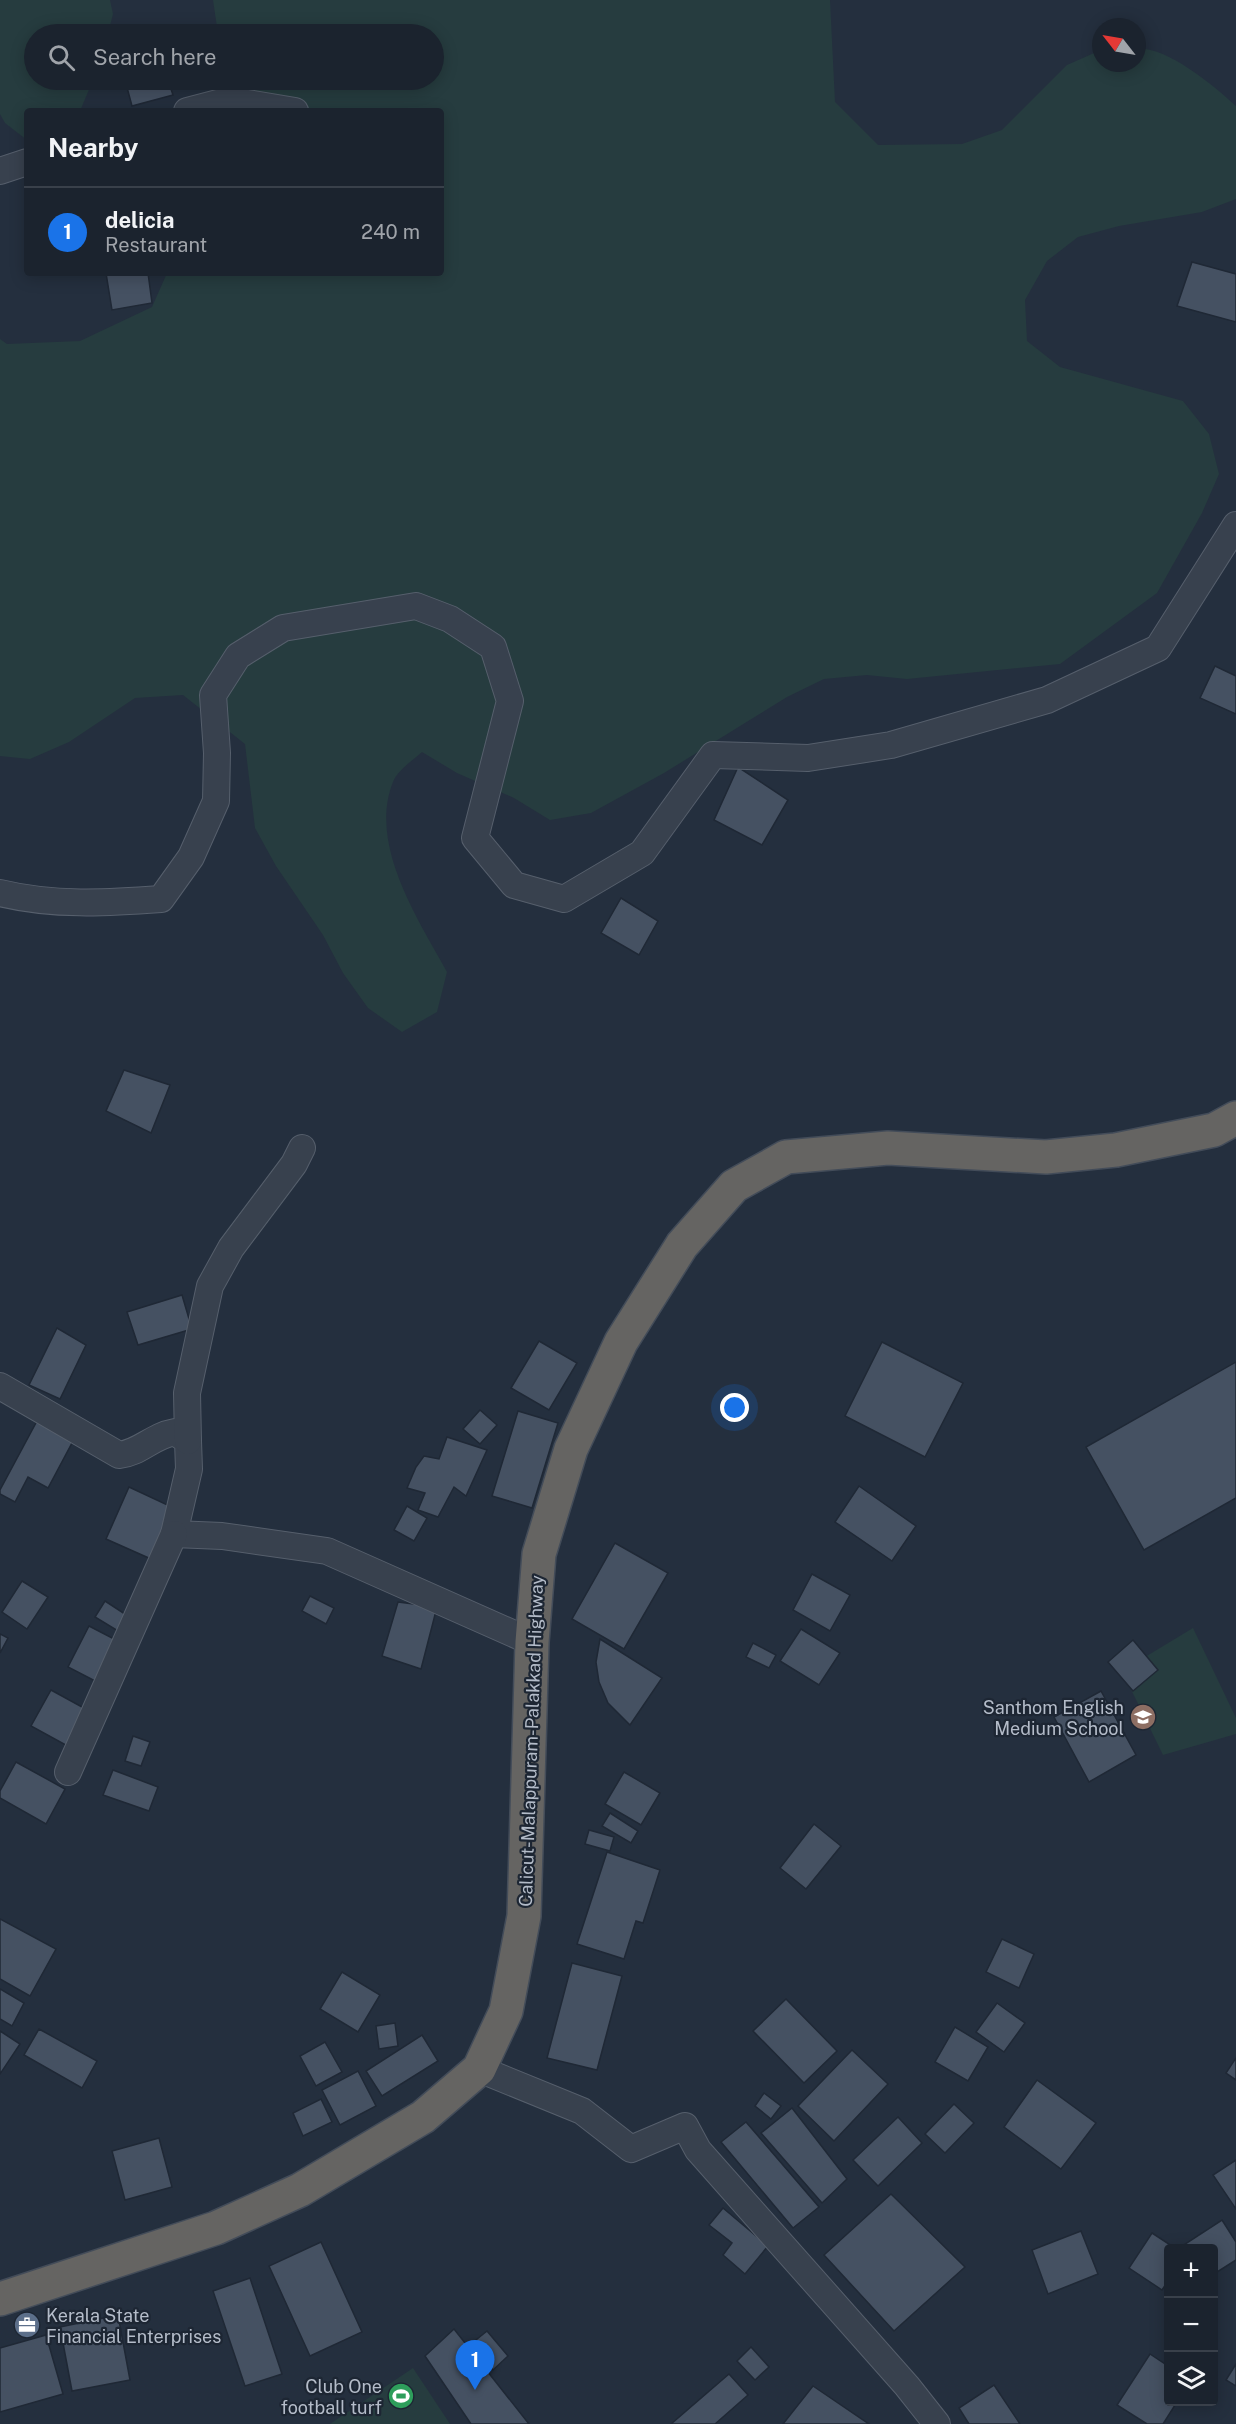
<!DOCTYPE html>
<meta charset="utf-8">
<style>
:root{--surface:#1b232e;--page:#282f3a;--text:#f1f3f6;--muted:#a0a4aa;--line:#39404a;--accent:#1a73e8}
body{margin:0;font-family:"Public Sans",sans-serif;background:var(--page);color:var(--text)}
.controls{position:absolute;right:18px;bottom:18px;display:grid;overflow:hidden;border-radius:6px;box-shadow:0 3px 15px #0003}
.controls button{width:54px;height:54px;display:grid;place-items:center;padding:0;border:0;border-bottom:2px solid var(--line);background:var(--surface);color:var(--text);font:30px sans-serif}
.compass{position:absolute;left:1092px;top:18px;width:54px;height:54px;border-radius:50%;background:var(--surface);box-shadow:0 3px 15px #0003;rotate:301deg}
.you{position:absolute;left:735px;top:1408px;width:21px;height:21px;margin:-15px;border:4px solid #fff;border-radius:50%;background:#1a73e8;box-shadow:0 0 0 9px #1a73e833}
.badge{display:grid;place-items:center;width:39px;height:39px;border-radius:50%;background:var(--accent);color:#fff;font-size:20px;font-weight:700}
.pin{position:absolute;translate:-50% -50px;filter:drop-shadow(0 2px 3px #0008)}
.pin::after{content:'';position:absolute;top:32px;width:21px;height:18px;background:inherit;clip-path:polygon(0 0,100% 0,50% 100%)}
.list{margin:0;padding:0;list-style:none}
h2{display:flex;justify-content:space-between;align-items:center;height:78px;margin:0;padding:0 24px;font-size:26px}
h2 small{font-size:20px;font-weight:400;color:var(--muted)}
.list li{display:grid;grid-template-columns:39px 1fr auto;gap:18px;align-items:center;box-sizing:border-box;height:90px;padding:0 24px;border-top:2px solid var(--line)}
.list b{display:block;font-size:22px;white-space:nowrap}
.list p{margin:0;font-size:20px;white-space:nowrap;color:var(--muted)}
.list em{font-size:20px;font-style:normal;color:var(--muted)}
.icon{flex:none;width:33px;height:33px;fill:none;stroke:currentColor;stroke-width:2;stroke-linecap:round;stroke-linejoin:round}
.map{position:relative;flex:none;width:1236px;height:2424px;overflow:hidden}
.search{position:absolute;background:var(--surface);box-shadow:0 3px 15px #0003;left:24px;top:24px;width:420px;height:66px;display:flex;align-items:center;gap:15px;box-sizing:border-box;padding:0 21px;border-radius:33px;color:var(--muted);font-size:22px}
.panel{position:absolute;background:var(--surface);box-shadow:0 3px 15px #0003;left:24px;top:108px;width:420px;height:168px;border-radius:6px}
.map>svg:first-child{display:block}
.green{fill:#263c3f}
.building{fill:#455162;stroke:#1f2835;stroke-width:1.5}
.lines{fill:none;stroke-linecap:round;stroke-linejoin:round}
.minor-casing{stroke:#565f6c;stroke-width:28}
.trunk-casing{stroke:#434c59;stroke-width:36}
.minor{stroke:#38414e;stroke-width:26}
.trunk{stroke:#656462;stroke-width:33}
.labels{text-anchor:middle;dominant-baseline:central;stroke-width:4.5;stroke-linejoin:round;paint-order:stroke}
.poi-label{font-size:18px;fill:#b4bcc9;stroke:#1d2633;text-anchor:end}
.street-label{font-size:18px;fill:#b4bcc9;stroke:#1d2633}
</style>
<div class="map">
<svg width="1236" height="2424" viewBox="0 0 1236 2424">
<rect width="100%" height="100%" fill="#242f3e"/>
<!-- green -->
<g class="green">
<polygon points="0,0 110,0 113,14 108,34 34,34 34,80 93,80 80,111 27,111 27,140 5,123 0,114"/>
<path d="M213,0H830L835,102L878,145L962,144L1002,130L1067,65L1101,50V63H1137V48C1169,48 1213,85 1236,106V199L1202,212L1119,226L1078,237L1047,261L1025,300L1027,341L1060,367L1183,401L1209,434L1219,474L1202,513L1157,593L1060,664L907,679L867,675L824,679L787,697L664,773L591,813L550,820L514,798L457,773L422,752C413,760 397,771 393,782C368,844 418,919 447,972L437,1012L402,1032L368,1008L343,973L323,935L276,866L255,828L245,744L183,695L135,698L69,742L30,759L0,756V339L7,344L80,341L152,307L167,273H441V111H208L215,80H434V34H218Z"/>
<polygon points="1193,1628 1236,1718 1236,1734 1163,1755 1122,1671"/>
<polygon points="413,2368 450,2424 330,2424"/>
</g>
<!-- building -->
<g class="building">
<polygon points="125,80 168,80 173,95 132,106"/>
<polygon points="1192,262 1236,274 1236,322 1177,306"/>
<polygon points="106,273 148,273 152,303 112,310"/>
<polygon points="1215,666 1236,676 1236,714 1200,698"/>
<polygon points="738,767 788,800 762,845 714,820"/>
<polygon points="621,898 658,921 639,955 601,933"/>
<polygon points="124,1070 170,1085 151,1133 106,1111"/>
<polygon points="182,1295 192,1329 138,1345 127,1312"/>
<polygon points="57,1328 86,1345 60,1399 29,1385"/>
<polygon points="539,1341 577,1363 549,1410 511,1388"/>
<polygon points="882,1342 963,1383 925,1457 845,1416"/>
<polygon points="1236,1362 1236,1498 1144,1550 1086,1447"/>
<polygon points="480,1410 497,1425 480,1444 463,1429"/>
<polygon points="518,1411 558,1423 532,1508 492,1496"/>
<polygon points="37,1421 73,1441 48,1488 28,1477 15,1502 0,1494 0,1490"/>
<polygon points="447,1437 487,1450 466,1496 454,1487 438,1517 418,1510 425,1493 407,1488 416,1467 424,1456 439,1459"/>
<polygon points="859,1486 916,1526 892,1561 835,1522"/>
<polygon points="129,1487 174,1508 151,1559 106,1539"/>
<polygon points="407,1506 427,1518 414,1541 394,1530"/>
<polygon points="615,1543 668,1573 624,1649 572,1619"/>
<polygon points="812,1574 850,1595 830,1631 793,1610"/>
<polygon points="22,1581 48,1597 27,1629 2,1612"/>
<polygon points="310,1596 334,1608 326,1624 302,1611"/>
<polygon points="105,1601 128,1616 118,1631 95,1617"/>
<polygon points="398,1602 437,1607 421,1669 382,1656"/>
<polygon points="89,1626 118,1641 97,1682 68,1667"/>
<polygon points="801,1629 840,1653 819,1685 780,1661"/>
<polygon points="0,1634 8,1638 0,1653"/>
<polygon points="600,1639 662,1678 630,1725 608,1703 599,1682 596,1662"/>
<polygon points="1133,1640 1158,1670 1133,1691 1108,1662"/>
<polygon points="753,1643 776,1655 769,1668 746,1657"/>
<polygon points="51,1690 93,1713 73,1749 31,1726"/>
<polygon points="1101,1691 1136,1755 1089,1782 1054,1717"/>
<polygon points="133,1736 150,1742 141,1766 125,1761"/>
<polygon points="16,1762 65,1789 46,1824 0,1798 0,1791"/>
<polygon points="113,1770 158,1787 149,1811 103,1795"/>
<polygon points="624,1772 660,1793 641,1825 605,1804"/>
<polygon points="610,1813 638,1831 631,1843 602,1826"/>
<polygon points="814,1824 841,1846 806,1889 780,1868"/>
<polygon points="589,1830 614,1837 610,1851 585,1844"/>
<polygon points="607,1852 660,1870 643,1923 636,1921 624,1959 577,1944"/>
<polygon points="0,1919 56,1949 30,1996 0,1979"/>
<polygon points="1002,1939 1034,1954 1019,1988 986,1972"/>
<polygon points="572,1963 622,1976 597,2070 547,2058"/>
<polygon points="342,1972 380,1995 358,2032 320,2009"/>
<polygon points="0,1989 24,2003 12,2026 0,2019"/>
<polygon points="786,1999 837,2051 804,2083 753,2031"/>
<polygon points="997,2003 1025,2023 1004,2052 976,2032"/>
<polygon points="395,2023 398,2046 379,2049 376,2026"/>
<polygon points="955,2027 988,2047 968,2081 935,2062"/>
<polygon points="39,2029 97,2061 82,2088 24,2055"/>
<polygon points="0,2031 20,2044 0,2074"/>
<polygon points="422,2035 438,2061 382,2096 366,2071"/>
<polygon points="325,2042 342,2072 316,2086 300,2056"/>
<polygon points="852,2050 888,2084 834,2141 798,2106"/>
<polygon points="1236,2058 1236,2080 1226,2073"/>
<polygon points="358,2071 376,2106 340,2125 322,2090"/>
<polygon points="1037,2080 1096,2123 1061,2169 1004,2127"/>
<polygon points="764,2093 781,2106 771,2119 755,2106"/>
<polygon points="321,2099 332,2122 303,2136 293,2113"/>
<polygon points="954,2104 974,2123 945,2153 925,2134"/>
<polygon points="792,2108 847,2179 822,2203 761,2133"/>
<polygon points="898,2117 922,2143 878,2186 853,2160"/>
<polygon points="746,2122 819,2207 793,2228 721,2142"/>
<polygon points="159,2138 172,2187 125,2200 112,2151"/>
<polygon points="1236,2160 1236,2209 1213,2175"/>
<polygon points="891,2194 965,2267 894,2331 824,2255"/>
<polygon points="723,2208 768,2246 745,2274 723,2255 732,2243 709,2225"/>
<polygon points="1222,2220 1236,2242 1236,2260 1214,2274 1214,2248 1184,2248 1182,2246"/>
<polygon points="1081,2231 1098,2274 1048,2294 1032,2250"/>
<polygon points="1152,2233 1175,2248 1168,2248 1168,2281 1162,2290 1129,2268"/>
<polygon points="321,2242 362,2332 310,2356 269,2266"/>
<polygon points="250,2278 282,2374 245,2386 213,2291"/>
<polygon points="118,2315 130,2380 72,2391 60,2327"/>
<polygon points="454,2329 529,2424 471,2424 425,2356"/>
<polygon points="487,2331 508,2356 493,2370 471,2344"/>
<polygon points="46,2335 63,2394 0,2412 0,2348"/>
<polygon points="751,2347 769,2367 755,2380 737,2361"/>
<polygon points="1150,2354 1168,2366 1168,2402 1177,2402 1163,2424 1147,2424 1117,2405"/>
<polygon points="1236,2364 1236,2386 1226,2380"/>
<polygon points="729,2374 748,2395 715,2424 671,2424"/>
<polygon points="994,2385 1020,2424 969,2424 959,2408"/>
<polygon points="813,2386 869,2424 783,2424"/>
</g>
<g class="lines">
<!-- minor casing -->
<g class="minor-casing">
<g id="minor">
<polyline points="187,111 229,100 295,111"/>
<polyline points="0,171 27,162"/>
<path d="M0,893C53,906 107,903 161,899L191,857L216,801L217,753L213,695L238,656L283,628L416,606L450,619L493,647L510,701L475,838L514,885L564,899L642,853L713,755L808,758L891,745L1047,700L1158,648L1236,525"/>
<path d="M0,1386L119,1455C140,1453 152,1436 175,1432L188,1441L189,1469L174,1534L222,1536L327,1551L532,1642"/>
<polyline points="188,1441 187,1393 210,1286 231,1248 294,1164 302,1148"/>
<polyline points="68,1772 174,1534"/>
<polyline points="479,2069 582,2111 631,2149 685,2126 698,2150 907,2386 937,2424"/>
</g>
</g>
<!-- trunk casing -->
<g class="trunk-casing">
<polyline id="trunk" points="0,2299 216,2228 300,2190 423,2117 479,2069 506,2011 524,1916 532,1642 539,1554 571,1449 621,1342 682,1245 734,1186 786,1157 888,1148 1046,1157 1116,1150 1214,1130 1236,1118"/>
</g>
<!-- minor -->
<use href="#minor" class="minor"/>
<!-- trunk -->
<use href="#trunk" class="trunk"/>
</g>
<!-- icons -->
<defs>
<g id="school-disc" transform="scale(1.35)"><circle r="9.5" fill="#8d6e63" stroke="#1d2633"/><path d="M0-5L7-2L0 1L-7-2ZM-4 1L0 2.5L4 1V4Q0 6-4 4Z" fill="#fff"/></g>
<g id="office-disc" transform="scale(1.35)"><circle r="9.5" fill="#5c6f8a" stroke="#1d2633"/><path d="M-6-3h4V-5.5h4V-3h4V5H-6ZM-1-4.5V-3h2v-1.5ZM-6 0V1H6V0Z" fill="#fff"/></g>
<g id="stadium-disc" transform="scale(1.35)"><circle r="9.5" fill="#2e9e5b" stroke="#1d2633"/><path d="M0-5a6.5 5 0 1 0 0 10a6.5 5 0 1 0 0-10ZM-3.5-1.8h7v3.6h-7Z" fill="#fff"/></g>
</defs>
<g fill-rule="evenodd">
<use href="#school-disc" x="1143" y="1717"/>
<use href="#office-disc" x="27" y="2325"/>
<use href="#stadium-disc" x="401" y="2396"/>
</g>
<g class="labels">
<!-- poi labels -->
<g class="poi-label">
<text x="1124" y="1707">Santhom English<tspan x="1124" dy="21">Medium School</tspan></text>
<text x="46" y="2315" text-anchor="start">Kerala State<tspan x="46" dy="21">Financial Enterprises</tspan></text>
<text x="382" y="2386">Club One<tspan x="382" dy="21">football turf</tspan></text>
</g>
<!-- street labels -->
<g class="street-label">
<text transform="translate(531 1741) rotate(-88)">Calicut-Malappuram-Palakkad Highway</text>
</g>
</g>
</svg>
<div class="controls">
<button>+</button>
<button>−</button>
<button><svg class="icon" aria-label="layers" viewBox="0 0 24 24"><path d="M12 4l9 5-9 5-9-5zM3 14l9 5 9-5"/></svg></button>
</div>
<svg class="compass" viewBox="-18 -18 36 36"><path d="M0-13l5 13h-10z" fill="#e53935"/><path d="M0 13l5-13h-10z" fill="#a0a4aa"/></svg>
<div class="you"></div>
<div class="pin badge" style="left:475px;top:2390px">1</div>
<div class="search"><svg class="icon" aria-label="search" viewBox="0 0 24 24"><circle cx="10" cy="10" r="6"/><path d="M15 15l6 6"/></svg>Search here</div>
<section class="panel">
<h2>Nearby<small></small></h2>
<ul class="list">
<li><span class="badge">1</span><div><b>delicia</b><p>Restaurant</p></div><em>240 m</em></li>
</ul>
</section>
</div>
